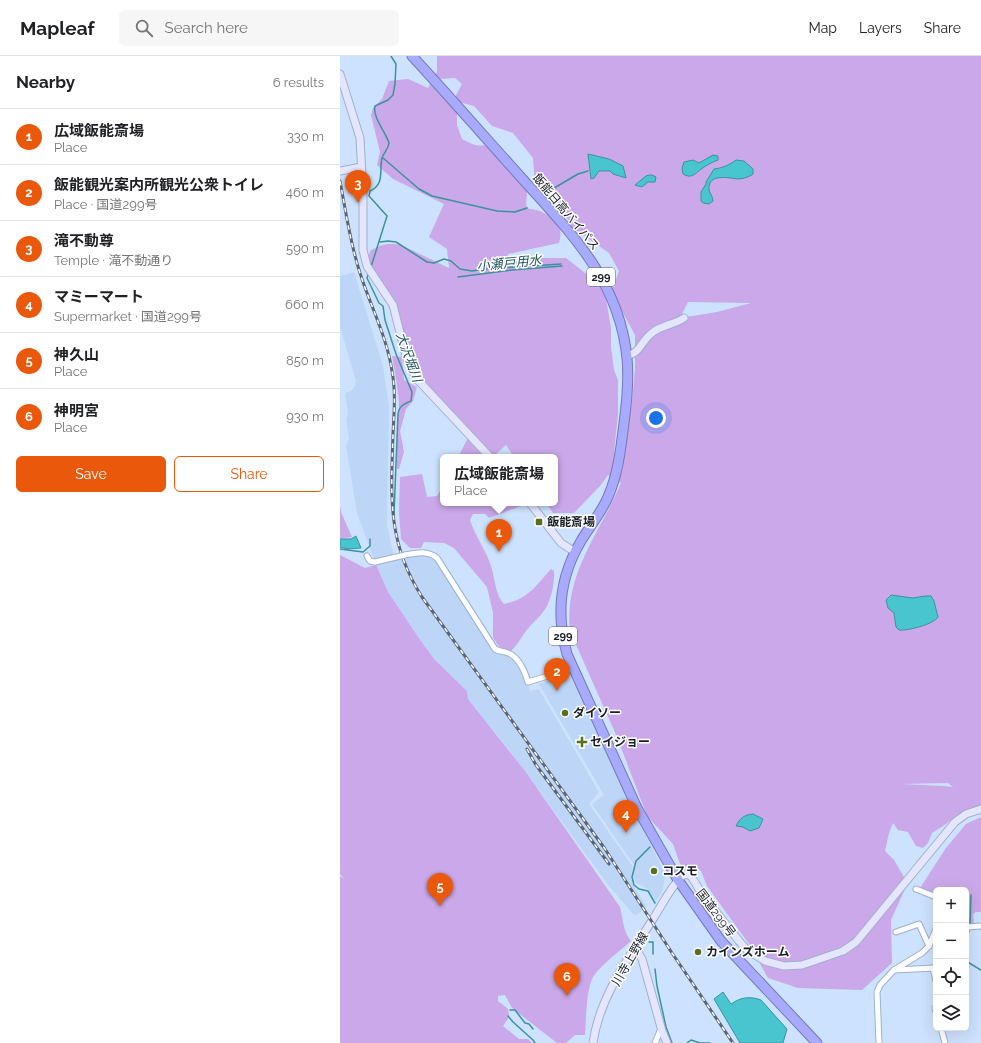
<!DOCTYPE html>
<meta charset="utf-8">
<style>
:root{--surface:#fff;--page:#f6f6f6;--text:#202124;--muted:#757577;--line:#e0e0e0;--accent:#ea580c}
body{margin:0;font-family:Raleway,"Noto Sans JP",sans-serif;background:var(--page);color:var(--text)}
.controls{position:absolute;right:12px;bottom:12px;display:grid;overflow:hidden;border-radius:6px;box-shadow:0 4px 16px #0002}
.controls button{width:36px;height:36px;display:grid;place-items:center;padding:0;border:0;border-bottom:1px solid var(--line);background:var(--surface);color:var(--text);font:20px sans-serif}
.you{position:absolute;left:316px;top:362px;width:14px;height:14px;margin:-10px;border:3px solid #fff;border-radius:50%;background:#1a73e8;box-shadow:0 0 0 6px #1a73e833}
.badge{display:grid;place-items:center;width:26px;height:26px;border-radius:50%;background:var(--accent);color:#fff;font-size:13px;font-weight:700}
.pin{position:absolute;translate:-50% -33px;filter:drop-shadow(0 1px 2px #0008)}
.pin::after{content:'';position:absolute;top:21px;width:14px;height:12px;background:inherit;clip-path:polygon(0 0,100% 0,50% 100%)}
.popup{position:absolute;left:100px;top:398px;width:118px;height:52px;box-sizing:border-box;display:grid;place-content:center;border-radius:6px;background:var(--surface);filter:drop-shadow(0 1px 3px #0005);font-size:13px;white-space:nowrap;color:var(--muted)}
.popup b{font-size:15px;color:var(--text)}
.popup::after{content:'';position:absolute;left:50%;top:100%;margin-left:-8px;border:8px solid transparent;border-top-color:var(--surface)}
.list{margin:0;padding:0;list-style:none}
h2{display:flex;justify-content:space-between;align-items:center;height:52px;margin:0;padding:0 16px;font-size:17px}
h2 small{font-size:13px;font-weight:400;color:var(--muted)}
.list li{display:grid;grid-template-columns:26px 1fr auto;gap:12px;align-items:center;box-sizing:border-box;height:56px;padding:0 16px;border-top:1px solid var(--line)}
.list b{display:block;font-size:15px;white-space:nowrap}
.list p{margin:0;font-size:13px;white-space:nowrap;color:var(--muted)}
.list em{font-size:13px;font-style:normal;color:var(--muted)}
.actions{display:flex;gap:8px;padding:12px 16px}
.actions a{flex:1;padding:9px 0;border:1px solid var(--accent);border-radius:6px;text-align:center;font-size:14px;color:var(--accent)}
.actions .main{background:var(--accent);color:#fff}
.icon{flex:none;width:22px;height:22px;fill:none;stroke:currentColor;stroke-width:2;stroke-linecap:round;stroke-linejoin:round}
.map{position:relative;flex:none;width:641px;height:987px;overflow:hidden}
header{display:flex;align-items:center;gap:24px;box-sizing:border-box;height:56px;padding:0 20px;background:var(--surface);border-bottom:1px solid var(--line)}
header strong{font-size:19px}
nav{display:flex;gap:22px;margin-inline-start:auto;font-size:14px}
.search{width:280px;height:36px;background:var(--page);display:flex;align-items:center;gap:10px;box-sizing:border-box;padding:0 14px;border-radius:6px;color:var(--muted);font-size:15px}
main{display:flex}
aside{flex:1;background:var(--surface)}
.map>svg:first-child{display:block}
.built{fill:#bdd6f8}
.green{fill:#caa8e9;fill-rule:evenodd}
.water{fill:#49c5d0;stroke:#3a939d}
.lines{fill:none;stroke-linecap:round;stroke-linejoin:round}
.stream{stroke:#3a939d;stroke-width:1.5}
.street-casing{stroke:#9db1cc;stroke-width:7}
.secondary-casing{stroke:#9db1cc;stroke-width:9}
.highway-casing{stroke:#7579b2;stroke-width:11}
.street{stroke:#fff;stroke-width:5}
.secondary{stroke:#e5e6fe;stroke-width:7}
.highway{stroke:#a8abfd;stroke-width:9}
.rail-casing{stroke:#596576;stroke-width:3}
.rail{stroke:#fff;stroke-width:1.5;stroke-dasharray:4.5;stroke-linecap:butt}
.street-bridge-casing{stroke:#9db1cc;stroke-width:7;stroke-linecap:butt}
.street-bridge{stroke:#fff;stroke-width:5}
.poi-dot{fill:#586f20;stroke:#fff;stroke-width:1.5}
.labels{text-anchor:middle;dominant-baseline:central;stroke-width:3;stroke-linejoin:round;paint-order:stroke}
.shield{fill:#fff;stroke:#5c6168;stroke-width:1}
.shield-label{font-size:11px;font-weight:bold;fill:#161d27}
.street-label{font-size:12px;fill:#161d27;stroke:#fff}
.poi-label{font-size:12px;font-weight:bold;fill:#161d27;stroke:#fff;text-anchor:start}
.water-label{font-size:13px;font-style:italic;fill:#23575c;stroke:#fff}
</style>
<header>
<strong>Mapleaf</strong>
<div class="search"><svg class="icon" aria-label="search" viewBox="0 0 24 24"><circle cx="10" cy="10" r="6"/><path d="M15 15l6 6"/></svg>Search here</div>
<nav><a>Map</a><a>Layers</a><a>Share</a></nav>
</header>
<main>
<aside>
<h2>Nearby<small>6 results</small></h2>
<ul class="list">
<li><span class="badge">1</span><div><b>広域飯能斎場</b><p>Place</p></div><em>330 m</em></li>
<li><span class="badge">2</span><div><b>飯能観光案内所観光公衆トイレ</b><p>Place · 国道299号</p></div><em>460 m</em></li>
<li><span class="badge">3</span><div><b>滝不動尊</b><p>Temple · 滝不動通り</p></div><em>590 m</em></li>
<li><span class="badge">4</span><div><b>マミーマート</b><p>Supermarket · 国道299号</p></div><em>660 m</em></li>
<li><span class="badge">5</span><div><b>神久山</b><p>Place</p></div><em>850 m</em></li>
<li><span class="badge">6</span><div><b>神明宮</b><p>Place</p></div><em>930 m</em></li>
</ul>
<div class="actions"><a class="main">Save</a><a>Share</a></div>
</aside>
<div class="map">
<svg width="641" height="987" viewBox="0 0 641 987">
<rect width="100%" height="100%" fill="#cde2fe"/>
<!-- built -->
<g class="built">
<polygon points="14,216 43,310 49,350 47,469 54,501 75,497 93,498 155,593 167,596 184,613 190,635 199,633 259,736 249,748 293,811 291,821 293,829 307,851 295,860 269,830 167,691 128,643 127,635 95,604 81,585 48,536 36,509 17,457 6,390 9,383 6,363 8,358 5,337 11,335 15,330 16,325 0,271 0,220"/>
<polygon points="229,617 250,660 294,756 322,811 325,820 324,827 322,836 316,845 308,833 296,827 293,820 294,809 252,748 264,739 199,628"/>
</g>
<!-- green -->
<g class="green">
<path d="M97,0H641V755L634,752L616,760L606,768L592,777L588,787L583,792L576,790L568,776L558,774L553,767L549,777L545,795L554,804L564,821L565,833L551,864L552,907L522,934L458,932L428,922L409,888L367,830L361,815L358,813L345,811L340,808L333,788L307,760L277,681L230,575C224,517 260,477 281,427L268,419L260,430L234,457H213L206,447H215V401H174L166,389L153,401H118L131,376L76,322L56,259L27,210L30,195C42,188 47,187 61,189L109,212L107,193L89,181L104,148L53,123L37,109L40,96L31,59L33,52L42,43L49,25L68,23L88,32L90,28L117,56V69L122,83C130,87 136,91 145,89L187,136L186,149L189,153C201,153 216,162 220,174C221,178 220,183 219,187L168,198L165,207L202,202H226L259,228L266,243L271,272V291L274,314L278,324V358L274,396H284L292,346L295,313V279L277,246L273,232L279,215L269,197L233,172L219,149L204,129H195L193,102L173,77L152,70L134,50L119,46L115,41L122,28L115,22L101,23L95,19L97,16ZM348,246L411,247L377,256L340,262ZM608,727L613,731L603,730L561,728Z"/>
<polygon points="52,300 62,301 64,324 77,331 73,345 66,353 60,375 64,396 59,413 57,413 56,396 59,346 56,322"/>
<path d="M82,418L87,441L97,440L103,430V447L187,448L149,462L145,458H133L130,464C135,480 146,494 151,510C155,522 155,539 164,548C188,543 196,530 211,513L214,515C215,526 211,547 203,556C198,563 191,568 186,575C181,582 178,588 171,595L161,593L153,582V557L147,531L114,492L104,487L84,486L81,492H70L61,483L59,456L60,421Z"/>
<polygon points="0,449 1,456 12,481 0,483"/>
<path d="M0,499L25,512L36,509L48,536L81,585L95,604L127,635L128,643L185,715L280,851C283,862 283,876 291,885C281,894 260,910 253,921C246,934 246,964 245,979H235L226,987H217L172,952L165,939L158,940V945L168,953L169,961L163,970L179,983H188L192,987H0V820L4,823L0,818Z"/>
<polygon points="641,761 641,856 636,856 633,858 634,868 627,868 626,834 620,834 619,831 610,832 608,834 596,834 596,839 580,832 606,792 626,768"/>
</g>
<!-- water -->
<g class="water">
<polygon points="248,98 269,103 283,110 286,122 273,118 270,115 259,115 254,122 251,123"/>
<path d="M373,99L378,100V104C372,106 365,110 360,114C355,118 351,123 343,118L342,112L344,106L353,104L359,107Z"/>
<path d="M396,104L404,105L413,113V118C409,121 403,123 398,123C389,122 368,117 369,133C369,137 373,140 373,145L369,148L363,147L361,145V136L366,128V126L374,113C383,112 389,109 396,104Z"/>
<polygon points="309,119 312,119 316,121 315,126 308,126 302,131 295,129 306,120"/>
<polygon points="16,480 21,492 8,493 0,491 0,483 11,483"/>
<path d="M551,539L573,542L585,540H591L594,545L598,561C594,568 568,575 559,574L556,571L554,557L548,552L546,544Z"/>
<path d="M413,758L423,763L419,772L410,775L403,771L396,770C400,762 404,759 413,758Z"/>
<path d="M383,936L391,948C401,941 410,940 421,944L447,973L443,987H400L374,943Z"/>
</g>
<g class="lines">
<!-- stream -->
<g class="stream">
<polyline points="43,102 79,133 92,140 157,155 175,156 187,152"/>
<polyline points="209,135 238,118 248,115"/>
<polyline points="40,186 48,185 56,186 87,206 94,207 104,203 111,205 120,213 132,215 145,213 221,208"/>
<path d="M31,211L47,160L29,140L30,135C45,128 39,115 42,102C44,96 48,94 49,87C46,77 32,60 35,50L48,44L53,39L55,28L56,8L51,0"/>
<path d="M28,219L27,222L39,247L43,250L45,264L56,298L72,336L71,345C64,348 59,350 58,358L54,459"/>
<polyline points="118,221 172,214 222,210"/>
<polyline points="0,493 23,496 30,490 30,483"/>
<polyline points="310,791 296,805 292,821 294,829 299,833 308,835 315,847"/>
<polyline points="630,869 631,839"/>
<polyline points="309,886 313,886 313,898"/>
<polyline points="626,896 627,880 630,872"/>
<polyline points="626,905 641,914"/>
<polyline points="315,913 317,930 326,971 332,987"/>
<polyline points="170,954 175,954 185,967 189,968 193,973"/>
<polyline points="168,960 173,966 193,984 195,987"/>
<polyline points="347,987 351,984 360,987 370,987"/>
</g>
<!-- street casing -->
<g class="street-casing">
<g id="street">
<path d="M65,499C76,497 87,494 97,502L155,593C160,596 163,595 168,597C179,601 185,616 188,626L234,612"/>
<polyline points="27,500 30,505 35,506"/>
<polyline points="576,833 596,841"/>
<polyline points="626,874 628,871 641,870"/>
<polyline points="556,876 579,868 589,890"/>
<polyline points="593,912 596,925"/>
<polyline points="554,914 582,897 589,890 596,873"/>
<polyline points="596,952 595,952 596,956"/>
<polyline points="601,972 605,987"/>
<polyline points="315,987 320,975 322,975"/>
<polyline points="539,987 537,936 540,929 554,914 596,912"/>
</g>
</g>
<!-- secondary casing -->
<g class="secondary-casing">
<g id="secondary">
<polyline points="0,18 20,82 23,138 23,194 27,210 53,249 66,300 76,322 150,401"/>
<polyline points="0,115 21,111"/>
<path d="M286,300C301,297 300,286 312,277C321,269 334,269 344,262"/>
<polyline points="190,447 221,487 235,496"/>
<polyline points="293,895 299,898 302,903 322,975 327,987"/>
<path d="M253,987C259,942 289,901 313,863C322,849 330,832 342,820L345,818L351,820L362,838L399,885L407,894L425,905L444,910L462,909L503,895L516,886L615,766L626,758L641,753"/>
</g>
</g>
<!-- highway casing -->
<g class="highway-casing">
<path id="highway" d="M72,0C108,39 143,79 178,118C228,174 279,222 287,302C289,323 287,345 284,367C281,392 278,418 268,441C261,457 250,470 241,485C220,520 216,559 227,598L297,752L338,824L381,885L477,987"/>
</g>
<!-- street -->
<use href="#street" class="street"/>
<!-- secondary -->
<use href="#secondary" class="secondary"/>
<!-- highway -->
<use href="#highway" class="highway"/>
<!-- rail casing -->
<g class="rail-casing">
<g id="rail">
<path d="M0,125C6,156 10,187 20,217C30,249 47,281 52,315C56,336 54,357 53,378C51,441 47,486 82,541L265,793L332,897L393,987"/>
<polyline points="187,693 196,709 269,808"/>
</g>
</g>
<!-- rail -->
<use href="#rail" class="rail"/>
<!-- street-bridge casing -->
<g class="street-bridge-casing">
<polyline id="street-bridge" points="35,506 65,499"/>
</g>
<!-- street-bridge -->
<use href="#street-bridge" class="street-bridge"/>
</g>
<!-- markers -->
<g class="poi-dot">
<rect x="195" y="462" width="8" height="8" rx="2"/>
<circle cx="225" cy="657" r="4"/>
<path d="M240 680h4v4h4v4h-4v4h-4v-4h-4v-4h4z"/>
<circle cx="314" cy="815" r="4"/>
<circle cx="358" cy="896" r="4"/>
</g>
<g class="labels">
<!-- shield labels -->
<g class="shield">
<rect x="247" y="212" width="28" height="18" rx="3"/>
<rect x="209" y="571" width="28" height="18" rx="3"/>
</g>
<g class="shield-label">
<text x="261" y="221">299</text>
<text x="223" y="580">299</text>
</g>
<!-- street labels -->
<g class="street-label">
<text transform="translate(226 156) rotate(50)">飯能日高バイパス</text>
<text transform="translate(376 857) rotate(53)">国道299号</text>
<text transform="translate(290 903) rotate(-60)">川寺上野線</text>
</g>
<!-- poi labels -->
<g class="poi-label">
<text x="207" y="466">飯能斎場</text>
<text x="233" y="657">ダイソー</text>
<text x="250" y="686">セイジョー</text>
<text x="322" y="815">コスモ</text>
<text x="366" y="896">カインズホーム</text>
</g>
<!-- water labels -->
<g class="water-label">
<text transform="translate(169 207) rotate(-6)">小瀬戸用水</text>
<text transform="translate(69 301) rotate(70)">大沢堀川</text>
</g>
</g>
</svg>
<div class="controls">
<button>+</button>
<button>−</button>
<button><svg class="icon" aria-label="locate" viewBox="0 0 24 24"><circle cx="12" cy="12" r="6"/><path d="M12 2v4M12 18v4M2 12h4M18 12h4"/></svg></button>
<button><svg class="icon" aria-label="layers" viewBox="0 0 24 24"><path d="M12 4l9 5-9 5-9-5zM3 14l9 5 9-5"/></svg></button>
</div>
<div class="you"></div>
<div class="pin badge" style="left:159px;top:496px">1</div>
<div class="popup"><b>広域飯能斎場</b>Place</div>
<div class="pin badge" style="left:217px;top:635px">2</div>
<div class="pin badge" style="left:18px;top:147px">3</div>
<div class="pin badge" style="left:286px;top:777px">4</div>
<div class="pin badge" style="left:100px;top:850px">5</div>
<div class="pin badge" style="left:227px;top:940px">6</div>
</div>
</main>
